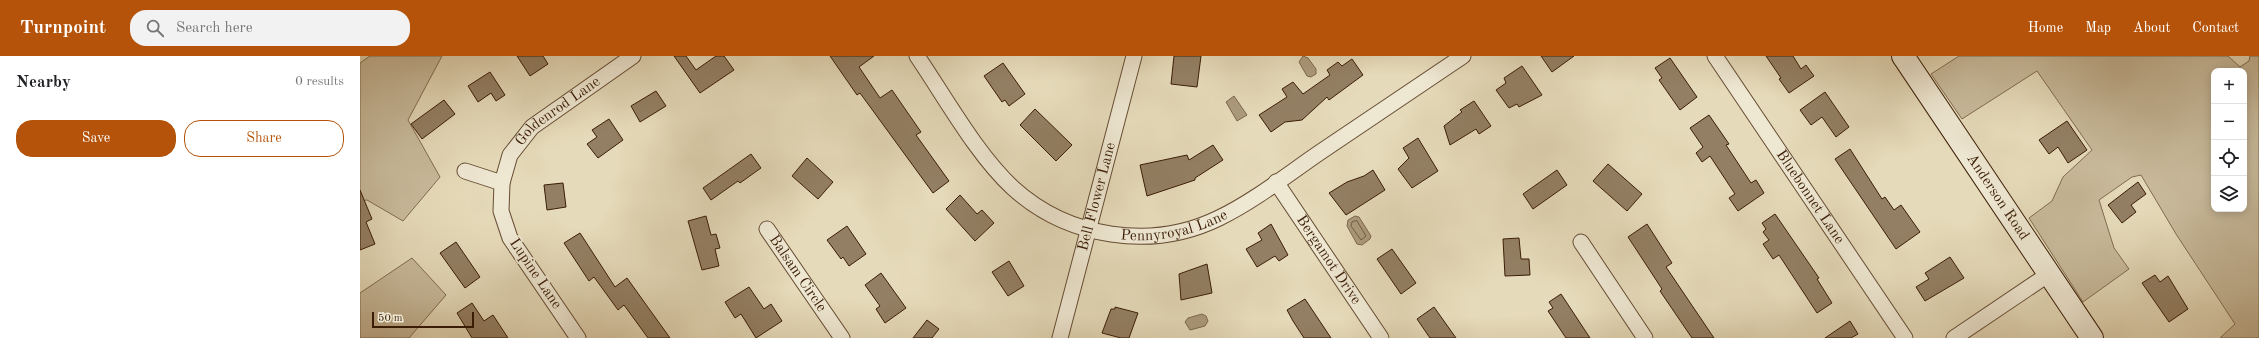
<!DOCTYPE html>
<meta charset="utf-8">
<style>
:root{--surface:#fff;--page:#f2f2f2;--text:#202124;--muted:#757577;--line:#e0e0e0;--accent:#b45309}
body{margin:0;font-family:"Old Standard TT",serif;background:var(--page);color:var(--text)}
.controls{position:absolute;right:12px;top:12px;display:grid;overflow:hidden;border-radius:8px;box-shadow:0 2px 10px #0003}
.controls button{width:36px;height:36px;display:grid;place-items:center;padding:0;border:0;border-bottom:1px solid var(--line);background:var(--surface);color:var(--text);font:20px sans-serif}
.scale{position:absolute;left:12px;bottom:10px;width:102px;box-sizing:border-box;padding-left:4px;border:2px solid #3b1d06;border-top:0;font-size:11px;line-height:14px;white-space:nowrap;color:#3b1d06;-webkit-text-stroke:3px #eee7d2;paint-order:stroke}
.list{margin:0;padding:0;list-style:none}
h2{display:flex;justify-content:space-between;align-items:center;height:52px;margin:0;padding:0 16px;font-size:17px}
h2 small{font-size:13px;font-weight:400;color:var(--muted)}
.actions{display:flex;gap:8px;padding:12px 16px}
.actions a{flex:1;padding:9px 0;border:1px solid var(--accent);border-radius:16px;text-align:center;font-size:14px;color:var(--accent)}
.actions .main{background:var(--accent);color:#fff}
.icon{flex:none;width:22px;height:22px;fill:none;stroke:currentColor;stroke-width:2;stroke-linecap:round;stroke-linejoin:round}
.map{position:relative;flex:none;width:1899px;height:282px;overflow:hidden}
header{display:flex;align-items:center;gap:24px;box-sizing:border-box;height:56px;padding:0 20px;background:var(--accent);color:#fff}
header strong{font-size:19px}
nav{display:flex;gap:22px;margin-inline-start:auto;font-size:14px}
.search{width:280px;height:36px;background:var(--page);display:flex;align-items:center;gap:10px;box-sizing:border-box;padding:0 14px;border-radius:16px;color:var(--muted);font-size:15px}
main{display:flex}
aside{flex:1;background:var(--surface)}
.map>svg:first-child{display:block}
.green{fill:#c8ba9b;stroke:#826c50;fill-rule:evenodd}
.water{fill:#ab9a7c;stroke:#7e684d}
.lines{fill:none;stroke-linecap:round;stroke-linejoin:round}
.shore{stroke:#735c41;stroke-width:1}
.building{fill:#937f63;stroke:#3b1d06}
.street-casing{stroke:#664c33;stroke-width:17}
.secondary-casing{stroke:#3b1d06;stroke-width:24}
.street{stroke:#eee7d2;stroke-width:15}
.secondary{stroke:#eee7d2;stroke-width:22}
.labels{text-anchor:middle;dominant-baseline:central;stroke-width:3.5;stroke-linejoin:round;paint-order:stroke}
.street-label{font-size:15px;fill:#3b1d06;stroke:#eee7d2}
</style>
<header>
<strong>Turnpoint</strong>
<div class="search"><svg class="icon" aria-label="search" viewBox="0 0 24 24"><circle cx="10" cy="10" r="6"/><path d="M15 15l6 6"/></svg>Search here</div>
<nav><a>Home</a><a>Map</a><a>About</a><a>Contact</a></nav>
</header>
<main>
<aside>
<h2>Nearby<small>0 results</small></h2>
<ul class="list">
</ul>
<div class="actions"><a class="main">Save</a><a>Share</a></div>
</aside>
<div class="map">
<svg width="1899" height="282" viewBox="0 0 1899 282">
<rect width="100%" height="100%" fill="#e5dab9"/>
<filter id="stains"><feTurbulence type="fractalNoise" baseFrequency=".005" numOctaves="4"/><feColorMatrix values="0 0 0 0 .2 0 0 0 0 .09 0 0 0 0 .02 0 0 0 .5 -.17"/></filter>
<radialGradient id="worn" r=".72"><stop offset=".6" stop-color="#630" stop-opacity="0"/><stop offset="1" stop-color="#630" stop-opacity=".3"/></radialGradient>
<!-- green -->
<g class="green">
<polygon points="10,0 82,0 48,64 80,121 43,165 7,144 0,145 0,7"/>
<path d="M1599,0H1868L1880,11L1889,5L1890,0H1899V282H1860L1875,268L1816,178L1781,119L1772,121L1739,144L1754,192L1769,213L1723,246L1669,162L1692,145L1703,121L1732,94L1677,15L1602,63L1571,18ZM1854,15H1884V153H1854Z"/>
<polygon points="52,202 86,239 49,282 0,282 0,237"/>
</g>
<!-- water -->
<g class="water">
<polygon points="943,0 948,2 956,13 956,18 951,21 947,20 939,6"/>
<polygon points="874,40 887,59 877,65 866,46"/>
<polygon points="995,160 999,161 1011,180 1010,183 1002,189 997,188 987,170 988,164"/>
<polygon points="842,258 846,260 848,265 845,270 830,274 825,266 828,262"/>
</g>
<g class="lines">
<!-- shore -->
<polygon class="shore" points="997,165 1006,180 1001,184 991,170 992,166"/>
</g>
<!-- building -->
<g class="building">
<polygon points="157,0 183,0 188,8 170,20"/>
<polygon points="314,0 326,0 336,14 356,0 364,0 374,14 340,37"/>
<polygon points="470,0 514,0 499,11 520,42 532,34 561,76 556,79 589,125 573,137 500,37 497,39"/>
<polygon points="814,0 841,0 837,31 811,28"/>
<polygon points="1181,0 1214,0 1192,16"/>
<polygon points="1406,0 1433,0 1441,13 1446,9 1454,20 1429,37 1419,23 1421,22"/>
<polygon points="1310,2 1337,41 1320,54 1299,24 1302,22 1295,12"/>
<polygon points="992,3 1003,19 969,44 967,41 942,64 925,66 911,76 899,59 927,41 922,33 933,26 943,38 970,19 967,14 978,6 982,10"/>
<polygon points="643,7 665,38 649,50 645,44 642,46 624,20"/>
<polygon points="1162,10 1182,39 1159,51 1157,48 1149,52 1136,34 1146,27 1144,22"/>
<polygon points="130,16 145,39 136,45 131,37 118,46 108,30"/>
<polygon points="296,35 306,50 280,66 271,50"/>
<polygon points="1465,36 1489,71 1476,81 1462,61 1451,69 1440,54"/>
<polygon points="84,44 95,58 62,83 51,68"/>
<polygon points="1114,45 1131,70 1119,78 1116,73 1090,89 1084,70 1102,56 1100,54"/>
<polygon points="675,53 712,89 696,105 660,69"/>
<polygon points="1349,59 1369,88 1366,89 1391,127 1396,124 1404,137 1378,155 1369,142 1375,138 1350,100 1342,106 1336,97 1343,91 1330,72"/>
<polygon points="249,63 263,84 238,102 227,88 237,81 232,74"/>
<polygon points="1707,65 1727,94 1708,107 1698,91 1689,98 1679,84"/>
<polygon points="1058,82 1078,115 1052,132 1038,113 1049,102 1043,92"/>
<polygon points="853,89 863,104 835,122 835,124 787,140 780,109 827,99 829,104"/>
<polygon points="1490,93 1522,143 1525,141 1534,154 1541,149 1560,176 1536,193 1475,103"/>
<polygon points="391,98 401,112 380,127 378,125 351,144 343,132"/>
<polygon points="447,102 473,126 458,143 432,120"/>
<polygon points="1248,108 1282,138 1267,155 1233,125"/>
<polygon points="1013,114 1025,134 986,159 969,137 987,126 1004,120"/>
<polygon points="1197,114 1207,129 1173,153 1163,138"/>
<polygon points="1778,126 1786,138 1771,149 1776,156 1762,167 1748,149"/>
<polygon points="203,127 206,151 187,154 184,129"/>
<polygon points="0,134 12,163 6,166 15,188 0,194"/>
<polygon points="600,139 617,158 622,154 634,167 615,185 586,153"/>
<polygon points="1415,158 1459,222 1457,223 1472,247 1457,257 1419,199 1413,203 1403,188 1409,184 1403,176 1406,173 1402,167"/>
<polygon points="346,160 351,179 356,178 360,192 355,193 359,210 342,214 328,165"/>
<polygon points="911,168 928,199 919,205 915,200 897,211 886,193 902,184 898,177"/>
<polygon points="1287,168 1312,207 1306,211 1354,282 1332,282 1300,235 1302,233 1268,181"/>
<polygon points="487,170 506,198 489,210 483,201 481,203 467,184"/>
<polygon points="220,177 255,231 267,222 310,282 288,282 264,249 258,254 234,221 229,225 204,187"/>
<polygon points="1159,182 1161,203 1169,203 1170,219 1145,220 1143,183"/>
<polygon points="96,186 120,221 105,232 80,197"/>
<polygon points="1032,193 1056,227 1041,238 1017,203"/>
<polygon points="1590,201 1604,222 1565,245 1556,231 1569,223 1565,217"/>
<polygon points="649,205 664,230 648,240 632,216"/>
<polygon points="847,208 852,237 821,244 819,218"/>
<polygon points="521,217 546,252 525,267 516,253 520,250 505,229"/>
<polygon points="1795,219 1800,226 1808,220 1828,253 1809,266 1782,227"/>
<polygon points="389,231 404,253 411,248 422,265 396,282 381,258 375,262 365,246"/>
<polygon points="1201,238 1230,282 1206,282 1188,255 1193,252 1189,246"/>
<polygon points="945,243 971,282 944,282 933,265 927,254"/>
<polygon points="112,247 124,265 133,259 148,282 112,282 97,257"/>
<polygon points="755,251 778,257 769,282 761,282 742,277 751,253 755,253"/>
<polygon points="1074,251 1096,282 1070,282 1057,263"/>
<polygon points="567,264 579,273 572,282 553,282"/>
<polygon points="1490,265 1498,278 1491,282 1465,282"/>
</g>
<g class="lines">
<!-- street casing -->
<g class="street-casing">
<g id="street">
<path id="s1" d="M557,0C585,41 617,99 653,132C708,182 792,195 859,162C894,145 927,119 959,97C1007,65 1055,32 1103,0"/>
<path id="s2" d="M1355,0L1545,282"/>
<polyline points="105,115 142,127"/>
<path id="s3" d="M916,126L1021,282"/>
<path id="s4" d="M407,173L482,282"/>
<polyline points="1221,186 1285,282"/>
<path id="s5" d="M218,282L150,182L141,155L142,127L150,99L172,71L273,0"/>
<path id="s6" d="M700,282L774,0"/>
<polyline points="1594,282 1689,218"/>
</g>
</g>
<!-- secondary casing -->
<g class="secondary-casing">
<g id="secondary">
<path id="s7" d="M1543,0L1732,282"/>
</g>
</g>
<!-- street -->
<use href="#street" class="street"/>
<!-- secondary -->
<use href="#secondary" class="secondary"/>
</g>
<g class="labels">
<!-- street labels -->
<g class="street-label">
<text stroke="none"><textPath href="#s5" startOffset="272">Goldenrod Lane</textPath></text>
<text stroke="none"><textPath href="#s6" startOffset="146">Bell Flower Lane</textPath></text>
<text stroke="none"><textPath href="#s2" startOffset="170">Bluebonnet Lane</textPath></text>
<text stroke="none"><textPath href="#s7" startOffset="170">Anderson Road</textPath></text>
<text stroke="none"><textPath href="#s1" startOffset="338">Pennyroyal Lane</textPath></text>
<text stroke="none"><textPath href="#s3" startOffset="94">Bergamot Drive</textPath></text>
<text transform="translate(175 218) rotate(56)">Lupine Lane</text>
<text stroke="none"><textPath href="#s4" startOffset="54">Balsam Circle</textPath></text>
</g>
</g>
<rect width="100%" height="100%" filter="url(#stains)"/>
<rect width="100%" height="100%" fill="url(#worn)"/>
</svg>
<div class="controls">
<button>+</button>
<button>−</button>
<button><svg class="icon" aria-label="locate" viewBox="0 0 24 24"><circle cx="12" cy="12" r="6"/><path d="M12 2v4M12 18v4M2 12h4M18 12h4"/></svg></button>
<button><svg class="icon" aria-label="layers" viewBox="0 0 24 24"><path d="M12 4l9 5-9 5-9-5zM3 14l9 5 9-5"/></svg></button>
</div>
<div class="scale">50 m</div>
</div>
</main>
